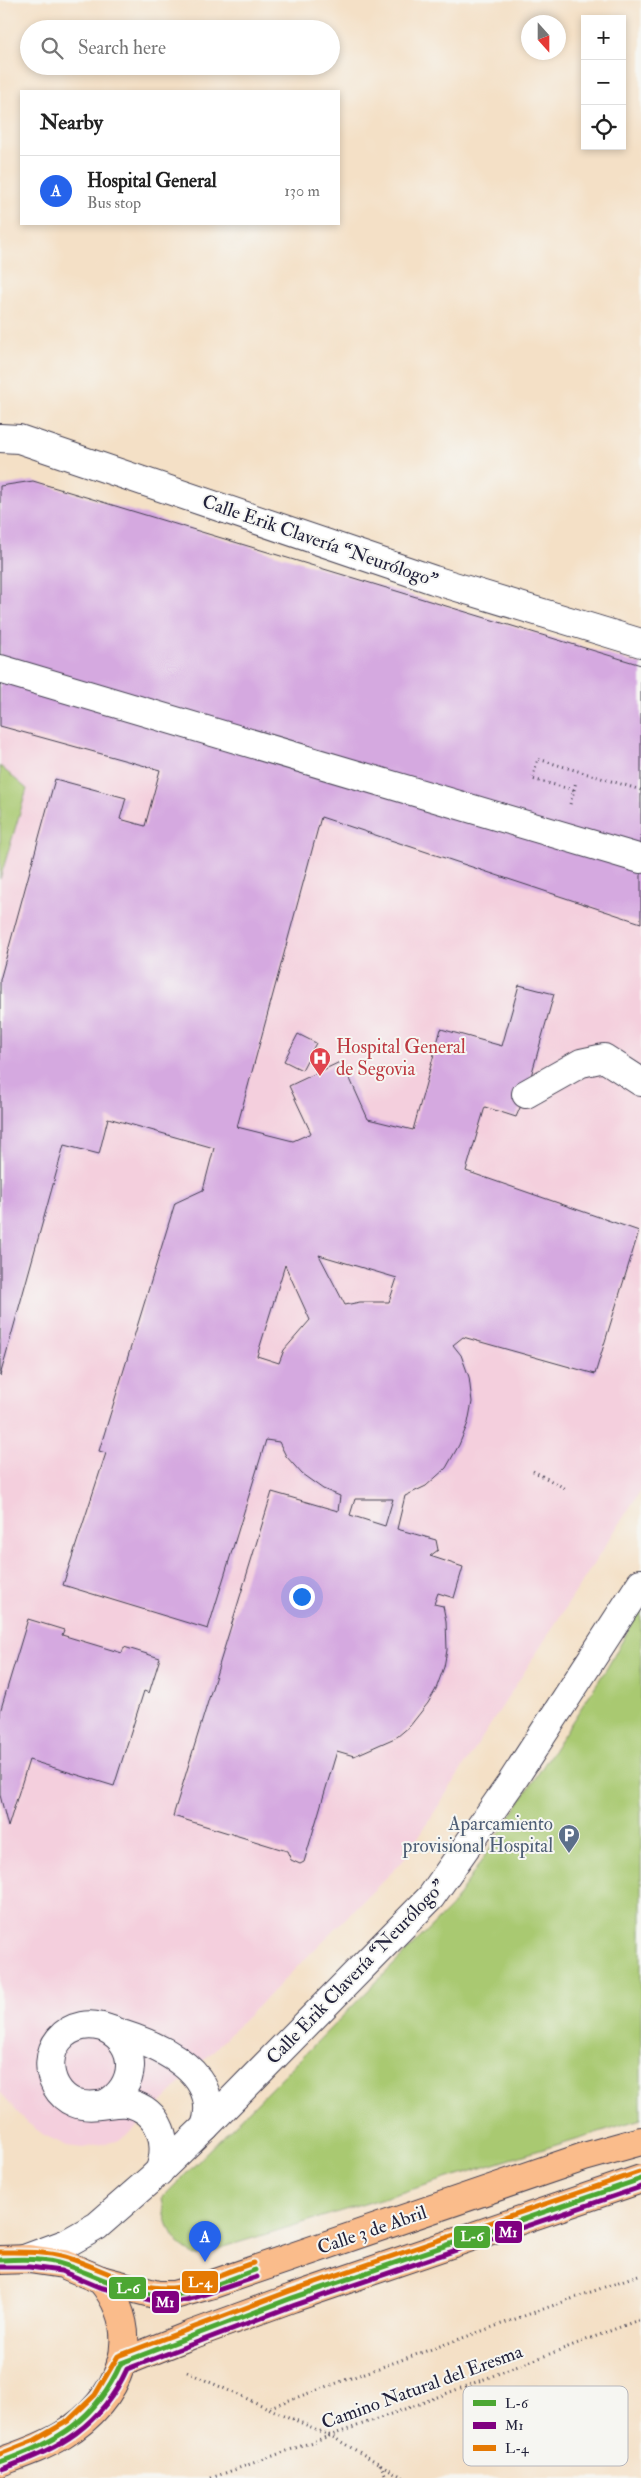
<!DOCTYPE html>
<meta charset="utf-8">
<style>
:root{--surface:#fff;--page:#f6f6f6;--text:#222;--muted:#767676;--line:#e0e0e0;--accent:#2563eb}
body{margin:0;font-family:"IM FELL Double Pica",serif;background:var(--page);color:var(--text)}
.controls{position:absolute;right:15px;top:15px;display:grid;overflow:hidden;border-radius:0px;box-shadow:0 2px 8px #0003}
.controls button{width:45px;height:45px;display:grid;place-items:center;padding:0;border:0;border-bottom:1px solid var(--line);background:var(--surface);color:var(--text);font:25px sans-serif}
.compass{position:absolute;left:521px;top:15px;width:45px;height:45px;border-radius:50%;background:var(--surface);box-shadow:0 2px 8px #0003;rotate:159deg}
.you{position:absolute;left:301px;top:1596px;width:18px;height:18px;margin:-12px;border:4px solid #fff;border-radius:50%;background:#1a73e8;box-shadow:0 0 0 8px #1a73e833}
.badge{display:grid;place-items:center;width:32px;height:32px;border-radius:50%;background:var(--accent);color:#fff;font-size:16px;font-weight:700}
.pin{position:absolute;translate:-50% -41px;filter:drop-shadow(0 1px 2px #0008)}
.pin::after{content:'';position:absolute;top:26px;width:18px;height:15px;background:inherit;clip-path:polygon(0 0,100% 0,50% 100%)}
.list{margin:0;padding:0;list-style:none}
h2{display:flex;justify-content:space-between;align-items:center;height:65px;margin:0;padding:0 20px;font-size:21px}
h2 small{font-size:16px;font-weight:400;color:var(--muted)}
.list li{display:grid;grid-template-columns:32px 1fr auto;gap:15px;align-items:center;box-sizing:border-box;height:70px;padding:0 20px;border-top:1px solid var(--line)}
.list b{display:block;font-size:19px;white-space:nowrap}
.list p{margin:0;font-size:16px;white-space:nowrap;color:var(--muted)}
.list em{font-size:16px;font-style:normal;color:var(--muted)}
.icon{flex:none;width:28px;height:28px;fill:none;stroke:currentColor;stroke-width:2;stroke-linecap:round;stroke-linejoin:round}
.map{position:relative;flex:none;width:641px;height:2478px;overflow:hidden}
.search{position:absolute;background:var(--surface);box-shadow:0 2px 8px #0003;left:20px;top:20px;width:320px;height:55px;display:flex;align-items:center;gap:12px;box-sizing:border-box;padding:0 18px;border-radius:28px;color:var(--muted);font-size:19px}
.panel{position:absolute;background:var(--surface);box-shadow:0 2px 8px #0003;left:20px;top:90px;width:320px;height:135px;border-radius:0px}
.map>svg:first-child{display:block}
.built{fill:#f4cfdd}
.green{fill:#a9c971;stroke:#667656}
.building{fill:#d5a9e0;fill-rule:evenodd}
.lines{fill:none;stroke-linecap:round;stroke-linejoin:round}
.minor-casing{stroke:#423e50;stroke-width:30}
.highway-casing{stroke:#423e50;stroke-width:30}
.path{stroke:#423e50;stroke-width:3;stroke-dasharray:1 4;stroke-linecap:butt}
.minor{stroke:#fff;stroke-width:28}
.highway{stroke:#fabc8b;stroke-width:28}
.bus-1-casing{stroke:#f6f6f2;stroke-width:9}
.bus-2-casing{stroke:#f6f6f2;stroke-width:9}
.bus-3-casing{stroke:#f6f6f2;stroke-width:9}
.bus-1{stroke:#4ca733;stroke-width:5}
.bus-2{stroke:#800080;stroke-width:5}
.bus-3{stroke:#e57903;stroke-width:5}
.labels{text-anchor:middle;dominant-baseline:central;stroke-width:4;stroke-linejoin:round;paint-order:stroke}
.street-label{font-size:19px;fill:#22223b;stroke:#f6f6f2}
.health-label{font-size:19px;fill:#be3a42;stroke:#f6f6f2;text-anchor:start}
.service-label{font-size:19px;fill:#4e5e75;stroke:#f6f6f2;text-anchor:end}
.key{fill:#f6f6f2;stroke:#b6b6bb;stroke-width:1}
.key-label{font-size:14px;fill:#22223b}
.line-badge{stroke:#f6f6f2;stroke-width:2}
.badge-label{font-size:14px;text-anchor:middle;font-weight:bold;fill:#fff}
</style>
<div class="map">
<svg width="641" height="2478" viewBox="0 0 641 2478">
<rect width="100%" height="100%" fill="#f6f6f2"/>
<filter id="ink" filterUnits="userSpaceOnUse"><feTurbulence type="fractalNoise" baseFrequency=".02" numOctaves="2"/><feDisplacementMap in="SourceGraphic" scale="10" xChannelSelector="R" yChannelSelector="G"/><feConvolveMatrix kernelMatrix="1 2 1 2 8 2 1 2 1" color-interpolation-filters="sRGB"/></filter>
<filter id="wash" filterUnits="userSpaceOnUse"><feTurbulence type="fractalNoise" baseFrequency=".0096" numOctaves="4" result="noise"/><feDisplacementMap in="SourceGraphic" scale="20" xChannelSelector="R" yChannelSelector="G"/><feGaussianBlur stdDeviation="1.12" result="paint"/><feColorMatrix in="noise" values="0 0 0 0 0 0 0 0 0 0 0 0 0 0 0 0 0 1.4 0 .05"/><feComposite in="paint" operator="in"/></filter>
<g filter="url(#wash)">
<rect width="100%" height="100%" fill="#f4e0c6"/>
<!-- built -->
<polygon class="built" points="33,481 641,664 641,1490 403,1861 131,2133 117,2141 83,2148 67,2146 44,2135 25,2121 0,2092 0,486"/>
<!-- green -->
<g class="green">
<polygon points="0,766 27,789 0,879"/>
<path d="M641,1608V2119L195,2256C171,2242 166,2224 162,2198L452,1906L607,1668Z"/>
</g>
<g id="blocks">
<!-- building -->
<g class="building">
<path d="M33,481L641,665V923L321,817L237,1127L293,1141L311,1133L289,1086L342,1061L368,1119L413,1130L441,1029L502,1046L519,985L554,994L526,1094L516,1117L485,1107L466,1171L639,1231L595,1374L463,1337L453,1345L461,1355L469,1377L472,1402L468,1423L459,1445L446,1468L426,1486L405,1496L397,1529L436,1540L438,1550L430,1556L463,1567L454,1598L438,1593L434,1604L443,1606L446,1621L447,1650L444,1667L436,1689L428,1703L410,1726L397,1737L354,1756L337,1751L304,1862L300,1864L291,1860L287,1851L173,1816L272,1492L338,1511L340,1496L323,1489L302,1474L286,1456L279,1442L266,1440L208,1629L63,1585L106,1453L99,1451L175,1203L203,1190L214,1148L108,1118L99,1154L64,1145L0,1376V980L55,779L126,798L120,819L145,826L160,770L0,726V486ZM319,1255L397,1278L389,1302H360L345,1305ZM285,1265L310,1320L284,1350L279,1363L257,1356ZM355,1499H393L385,1526L350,1515Z"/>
<polygon points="298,1034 316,1043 302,1070 284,1061"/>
<polygon points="28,1619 64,1630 62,1635 122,1653 124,1647 160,1658 149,1693 144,1691 114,1786 29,1760 8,1827 0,1795 0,1712"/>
</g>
</g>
</g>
<g filter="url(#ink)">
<use href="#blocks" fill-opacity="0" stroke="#423e50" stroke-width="1"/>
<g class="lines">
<!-- minor casing -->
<g class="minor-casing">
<g id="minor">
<polyline points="0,438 19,439 434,580 641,643"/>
<polyline points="0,669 641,859"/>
<polyline points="526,1094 581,1063 604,1058 641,1082"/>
<path d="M105,2104C137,2087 139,2046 107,2029"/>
<path d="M159,2172C170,2143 161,2111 128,2103C111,2101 92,2110 75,2103C40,2088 42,2034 82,2026C96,2023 109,2029 122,2034C163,2047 223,2075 205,2127"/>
<polyline points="24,2259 67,2243 97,2226 152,2178 205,2127 431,1897 511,1783 641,1583"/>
</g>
</g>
<!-- highway casing -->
<g class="highway-casing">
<g id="highway">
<polyline points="0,2260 29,2259 63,2264 101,2280 158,2295 174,2295 213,2284 584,2157 641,2141"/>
<polyline points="121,2363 191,2335 292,2298 641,2179"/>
<path d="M0,2462C22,2454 43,2447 63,2435C120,2400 147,2336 101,2280"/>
</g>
</g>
<!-- path -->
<g class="path">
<polyline points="574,790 576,781"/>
<polyline points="570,804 574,790 532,779 538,759 641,790"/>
<polyline points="533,1471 568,1490"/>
<polyline points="187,2372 331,2436 404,2478"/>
<polyline points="270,2407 641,2274"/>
<polyline points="380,2464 387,2478"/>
<polyline points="211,2478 419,2404 641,2319"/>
</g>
<!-- minor -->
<use href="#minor" class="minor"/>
<!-- highway -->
<use href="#highway" class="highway"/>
<!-- bus-1 casing -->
<g class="bus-1-casing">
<g id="bus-1">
<path d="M0,2260C21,2259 44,2258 65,2265C95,2275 126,2292 159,2295C191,2298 226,2280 255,2270"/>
<path d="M0,2462C57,2442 96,2420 121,2363L292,2298L641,2179"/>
</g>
</g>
<!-- bus-2 casing -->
<g class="bus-2-casing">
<g id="bus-2">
<polyline points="0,2267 29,2267 61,2271 99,2287 158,2302 175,2302 194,2298 257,2277"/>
<path d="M2,2469C59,2449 101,2426 127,2369L295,2305L641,2187"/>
</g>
</g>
<!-- bus-3 casing -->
<g class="bus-3-casing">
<g id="bus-3">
<path d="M0,2252C21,2252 44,2251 65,2257C100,2267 134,2290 172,2288C199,2286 227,2271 253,2263"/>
<polyline points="0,2454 35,2440 68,2421 95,2395 118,2356 290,2291 639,2172"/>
</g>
</g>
<!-- bus-1 -->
<use href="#bus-1" class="bus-1"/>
<!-- bus-2 -->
<use href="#bus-2" class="bus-2"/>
<!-- bus-3 -->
<use href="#bus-3" class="bus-3"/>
</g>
</g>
<!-- icons -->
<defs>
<g id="hospital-pin" transform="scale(1.125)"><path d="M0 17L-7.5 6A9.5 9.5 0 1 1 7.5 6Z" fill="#e0444e" stroke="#f6f6f2"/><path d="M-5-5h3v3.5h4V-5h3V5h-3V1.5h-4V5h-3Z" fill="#fff"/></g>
<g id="parking-pin" transform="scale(1.125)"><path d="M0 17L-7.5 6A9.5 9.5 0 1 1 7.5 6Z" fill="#5c6f8a" stroke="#f6f6f2"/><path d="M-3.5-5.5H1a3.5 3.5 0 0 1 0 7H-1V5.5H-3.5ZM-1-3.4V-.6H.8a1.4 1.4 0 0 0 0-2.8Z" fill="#fff"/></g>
</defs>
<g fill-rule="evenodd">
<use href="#hospital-pin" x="320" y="1058"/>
<use href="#parking-pin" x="569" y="1835"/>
</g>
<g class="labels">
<!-- street labels -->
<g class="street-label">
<text transform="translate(320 541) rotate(19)">Calle Erik Clavería “Neurólogo”</text>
<text transform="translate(356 1972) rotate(-46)">Calle Erik Clavería “Neurólogo”</text>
<text transform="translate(372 2230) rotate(-19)">Calle 3 de Abril</text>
<text transform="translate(422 2387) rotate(-20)">Camino Natural del Eresma</text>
</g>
<!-- health labels -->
<g class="health-label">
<text x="336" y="1047">Hospital General<tspan x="336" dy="22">de Segovia</tspan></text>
</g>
<!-- service labels -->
<g class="service-label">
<text x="553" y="1824">Aparcamiento<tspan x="553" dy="22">provisional Hospital</tspan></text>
</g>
</g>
<!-- legend -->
<rect x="463" y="2386" width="165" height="80" rx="8" class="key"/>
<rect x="473" y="2400" width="23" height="6" fill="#4ca733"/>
<rect x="473" y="2422" width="23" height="7" fill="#800080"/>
<rect x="473" y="2445" width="23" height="6" fill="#e57903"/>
<g class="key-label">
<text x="505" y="2408">L-6</text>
<text x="505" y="2430">M1</text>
<text x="505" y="2453">L-4</text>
</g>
<g class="line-badge">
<rect x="494" y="2220" width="29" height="24" rx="5" fill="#800080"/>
<rect x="453" y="2225" width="38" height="24" rx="5" fill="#4ca733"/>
<rect x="181" y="2270" width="38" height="24" rx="5" fill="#e57903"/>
<rect x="108" y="2276" width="39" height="24" rx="5" fill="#4ca733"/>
<rect x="151" y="2290" width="29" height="24" rx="5" fill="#800080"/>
</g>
<g class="badge-label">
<text x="508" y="2237">M1</text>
<text x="472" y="2241">L-6</text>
<text x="200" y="2287">L-4</text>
<text x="128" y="2293">L-6</text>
<text x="165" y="2307">M1</text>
</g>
</svg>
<div class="controls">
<button>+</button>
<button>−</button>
<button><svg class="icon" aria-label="locate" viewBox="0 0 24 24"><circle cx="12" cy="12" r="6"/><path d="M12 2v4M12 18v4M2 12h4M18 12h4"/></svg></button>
</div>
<svg class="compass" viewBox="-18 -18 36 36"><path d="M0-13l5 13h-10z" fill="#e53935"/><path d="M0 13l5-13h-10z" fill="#767676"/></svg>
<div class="you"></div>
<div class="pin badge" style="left:205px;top:2262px">A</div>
<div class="search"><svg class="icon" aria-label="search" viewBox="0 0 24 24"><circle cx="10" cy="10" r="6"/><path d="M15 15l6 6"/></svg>Search here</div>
<section class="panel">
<h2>Nearby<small></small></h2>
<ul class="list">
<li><span class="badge">A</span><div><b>Hospital General</b><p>Bus stop</p></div><em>130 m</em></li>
</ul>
</section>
</div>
